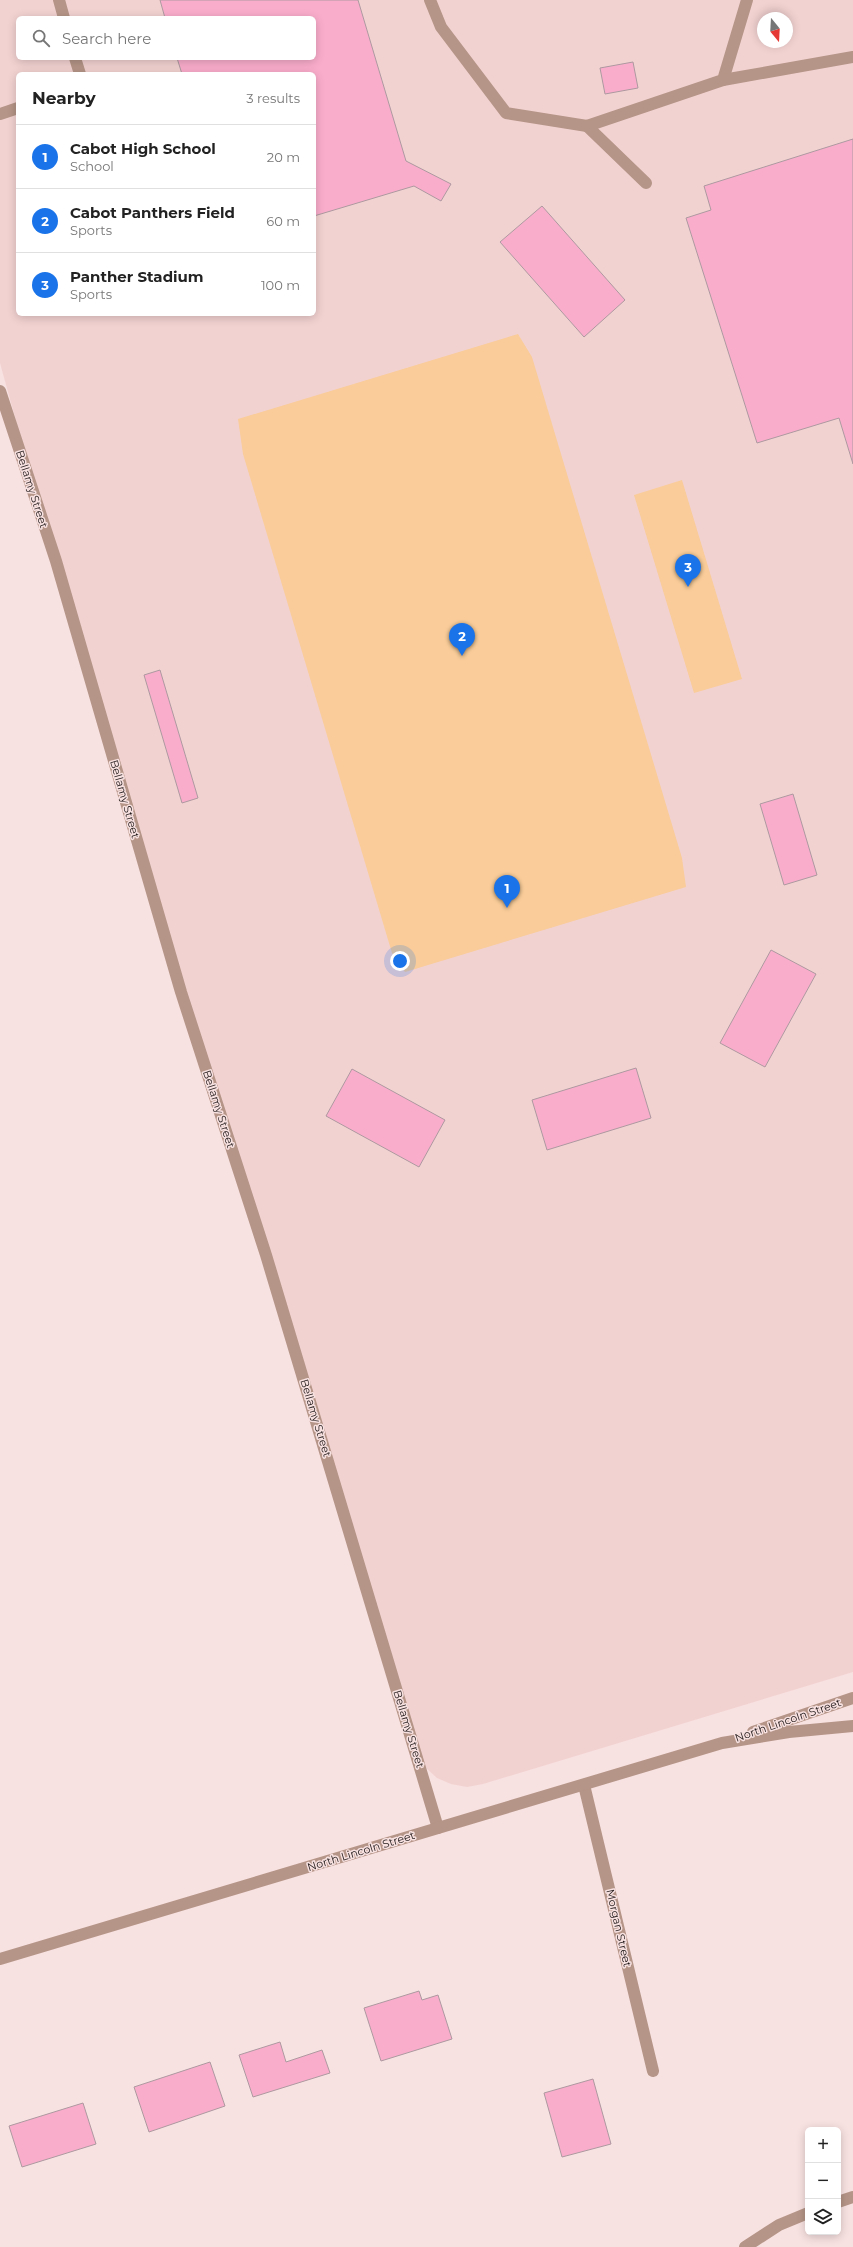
<!DOCTYPE html>
<meta charset="utf-8">
<style>
:root{--surface:#fff;--page:#f2f2f2;--text:#222;--muted:#767676;--line:#e0e0e0;--accent:#1a73e8}
body{margin:0;font-family:Montserrat,sans-serif;background:var(--page);color:var(--text)}
.controls{position:absolute;right:12px;bottom:12px;display:grid;overflow:hidden;border-radius:6px;box-shadow:0 2px 10px #0003}
.controls button{width:36px;height:36px;display:grid;place-items:center;padding:0;border:0;border-bottom:1px solid var(--line);background:var(--surface);color:var(--text);font:20px sans-serif}
.compass{position:absolute;left:757px;top:12px;width:36px;height:36px;border-radius:50%;background:var(--surface);box-shadow:0 2px 10px #0003;rotate:162deg}
.you{position:absolute;left:400px;top:961px;width:14px;height:14px;margin:-10px;border:3px solid #fff;border-radius:50%;background:#1a73e8;box-shadow:0 0 0 6px #1a73e833}
.badge{display:grid;place-items:center;width:26px;height:26px;border-radius:50%;background:var(--accent);color:#fff;font-size:13px;font-weight:700}
.pin{position:absolute;translate:-50% -33px;filter:drop-shadow(0 1px 2px #0008)}
.pin::after{content:'';position:absolute;top:21px;width:14px;height:12px;background:inherit;clip-path:polygon(0 0,100% 0,50% 100%)}
.list{margin:0;padding:0;list-style:none}
h2{display:flex;justify-content:space-between;align-items:center;height:52px;margin:0;padding:0 16px;font-size:17px}
h2 small{font-size:13px;font-weight:400;color:var(--muted)}
.list li{display:grid;grid-template-columns:26px 1fr auto;gap:12px;align-items:center;box-sizing:border-box;height:64px;padding:0 16px;border-top:1px solid var(--line)}
.list b{display:block;font-size:15px;white-space:nowrap}
.list p{margin:0;font-size:13px;white-space:nowrap;color:var(--muted)}
.list em{font-size:13px;font-style:normal;color:var(--muted)}
.icon{flex:none;width:22px;height:22px;fill:none;stroke:currentColor;stroke-width:2;stroke-linecap:round;stroke-linejoin:round}
.map{position:relative;flex:none;width:853px;height:2247px;overflow:hidden}
.search{position:absolute;background:var(--surface);box-shadow:0 2px 10px #0003;left:16px;top:16px;width:300px;height:44px;display:flex;align-items:center;gap:10px;box-sizing:border-box;padding:0 14px;border-radius:6px;color:var(--muted);font-size:15px}
.panel{position:absolute;background:var(--surface);box-shadow:0 2px 10px #0003;left:16px;top:72px;width:300px;height:244px;border-radius:6px}
.map>svg:first-child{display:block}
.built{fill:#f2d2d1;fill-rule:evenodd}
.green{fill:#f9cc99}
.building{fill:#faadcb;stroke:#ad99a0}
.lines{fill:none;stroke-linecap:round;stroke-linejoin:round}
.minor{stroke:#b59587;stroke-width:12}
.labels{text-anchor:middle;dominant-baseline:central;stroke-width:3;stroke-linejoin:round;paint-order:stroke}
.street-label{font-size:11px;fill:#211919;stroke:#f8e1e1}
</style>
<div class="map">
<svg width="853" height="2247" viewBox="0 0 853 2247">
<rect width="100%" height="100%" fill="#f8e1e1"/>
<!-- built -->
<path class="built" d="M0,0H853V1672L483,1784L467,1787L451,1784L437,1778L425,1767L417,1753L43,519L0,363ZM18,18H314V58H18ZM763,18H787V42H763ZM18,74H314V314H18Z"/>
<!-- green -->
<g class="green">
<polygon points="518,334 532,357 682,858 686,887 405,972 392,953 243,454 238,419"/>
<polygon points="682,480 742,679 694,693 634,495"/>
</g>
<!-- building -->
<g class="building">
<polygon points="160,0 358,0 406,161 451,184 441,201 414,186 314,216 314,74 182,74 177,58 314,58 314,18 165,18"/>
<polygon points="633,62 638,88 605,94 600,68"/>
<polygon points="853,139 853,464 839,418 757,443 686,218 711,210 704,186"/>
<polygon points="542,206 625,300 584,337 500,242"/>
<polygon points="160,670 198,798 182,803 144,675"/>
<polygon points="793,794 817,875 784,885 760,804"/>
<polygon points="771,950 816,974 765,1067 720,1043"/>
<polygon points="636,1068 651,1118 547,1150 532,1100"/>
<polygon points="352,1069 445,1120 419,1167 326,1116"/>
<polygon points="419,1991 422,2000 438,1995 452,2039 381,2061 364,2008"/>
<polygon points="280,2042 286,2062 322,2050 330,2073 253,2097 239,2055"/>
<polygon points="210,2062 225,2106 149,2132 134,2087"/>
<polygon points="593,2079 611,2144 562,2157 544,2093"/>
<polygon points="83,2103 96,2144 22,2167 9,2126"/>
</g>
<g class="lines">
<!-- minor -->
<g class="minor">
<polyline points="59,0 64,18"/>
<polyline points="430,0 441,27 506,113 587,126 723,80 747,0"/>
<polyline points="75,58 80,74"/>
<polyline points="723,80 853,57"/>
<polyline points="0,114 18,108"/>
<polyline points="587,126 646,183"/>
<polyline points="0,391 56,561 181,992 266,1255 438,1828"/>
<polyline points="753,1732 853,1698"/>
<polyline points="584,1785 653,2071"/>
<polyline points="0,1959 722,1743 789,1732 853,1726"/>
<polyline points="838,2202 853,2197"/>
<polyline points="745,2247 779,2225 808,2213"/>
</g>
</g>
<g class="labels">
<!-- street labels -->
<g class="street-label">
<text transform="translate(32 489) rotate(72)">Bellamy Street</text>
<text transform="translate(125 799) rotate(74)">Bellamy Street</text>
<text transform="translate(219 1109) rotate(72)">Bellamy Street</text>
<text transform="translate(316 1418) rotate(73)">Bellamy Street</text>
<text transform="translate(788 1720) rotate(-19)">North Lincoln Street</text>
<text transform="translate(409 1729) rotate(73)">Bellamy Street</text>
<text transform="translate(361 1851) rotate(-17)">North Lincoln Street</text>
<text transform="translate(619 1928) rotate(77)">Morgan Street</text>
</g>
</g>
</svg>
<div class="controls">
<button>+</button>
<button>−</button>
<button><svg class="icon" aria-label="layers" viewBox="0 0 24 24"><path d="M12 4l9 5-9 5-9-5zM3 14l9 5 9-5"/></svg></button>
</div>
<svg class="compass" viewBox="-18 -18 36 36"><path d="M0-13l5 13h-10z" fill="#e53935"/><path d="M0 13l5-13h-10z" fill="#767676"/></svg>
<div class="you"></div>
<div class="pin badge" style="left:507px;top:908px">1</div>
<div class="pin badge" style="left:462px;top:656px">2</div>
<div class="pin badge" style="left:688px;top:587px">3</div>
<div class="search"><svg class="icon" aria-label="search" viewBox="0 0 24 24"><circle cx="10" cy="10" r="6"/><path d="M15 15l6 6"/></svg>Search here</div>
<section class="panel">
<h2>Nearby<small>3 results</small></h2>
<ul class="list">
<li><span class="badge">1</span><div><b>Cabot High School</b><p>School</p></div><em>20 m</em></li>
<li><span class="badge">2</span><div><b>Cabot Panthers Field</b><p>Sports</p></div><em>60 m</em></li>
<li><span class="badge">3</span><div><b>Panther Stadium</b><p>Sports</p></div><em>100 m</em></li>
</ul>
</section>
</div>
